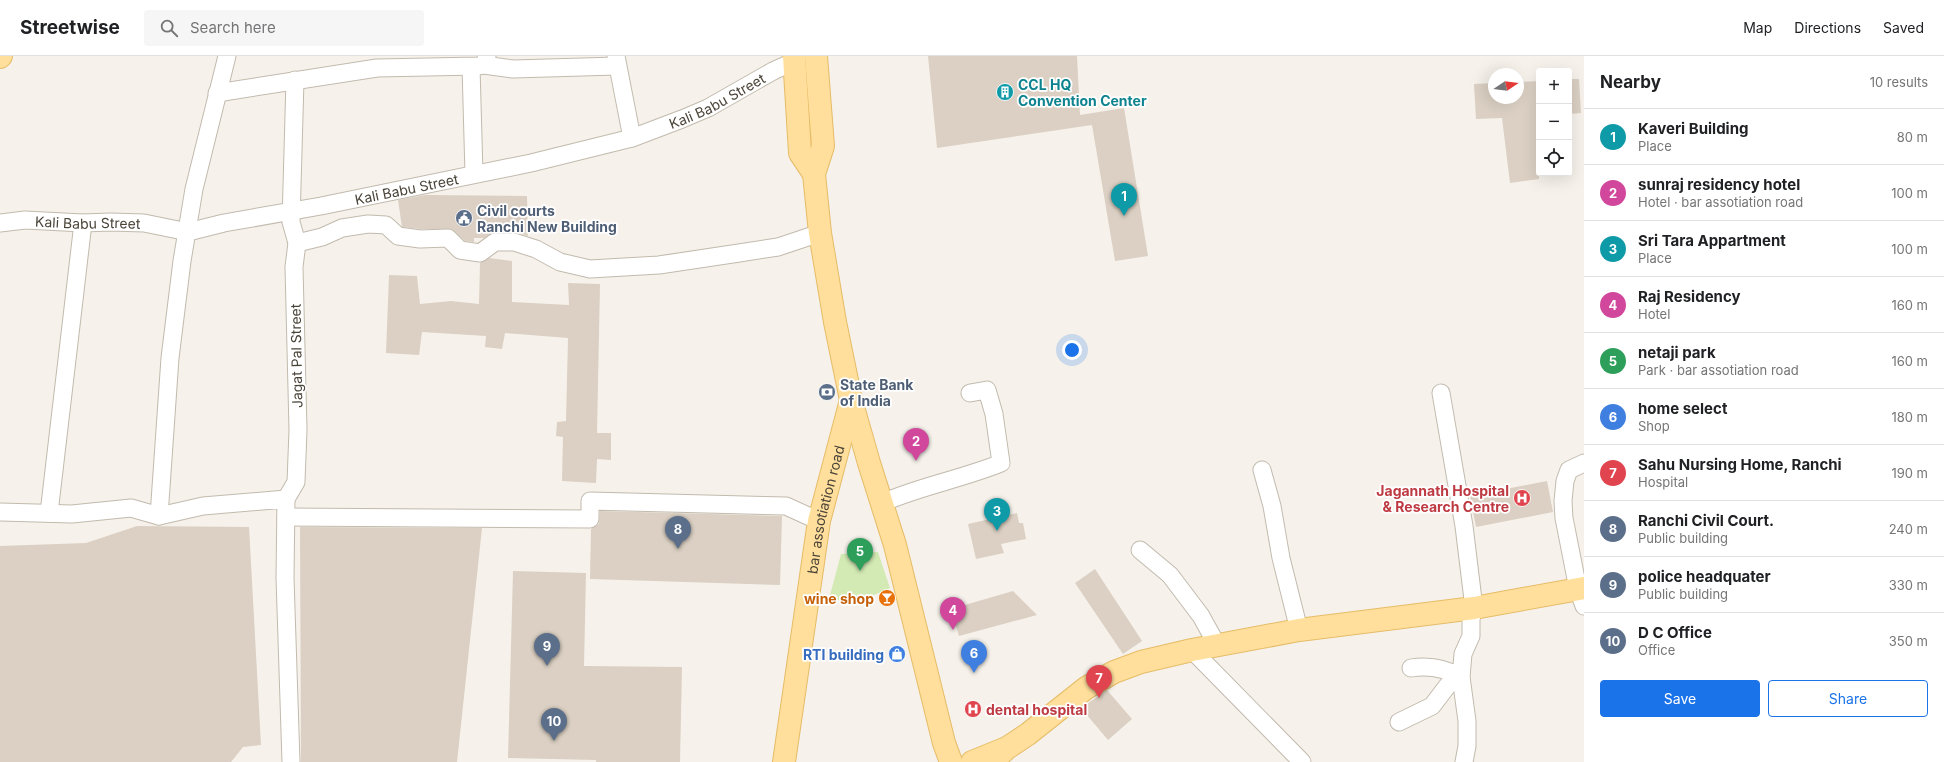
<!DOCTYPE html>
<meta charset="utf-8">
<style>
:root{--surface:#fff;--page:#f6f6f6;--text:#202124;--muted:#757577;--line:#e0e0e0;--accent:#1a73e8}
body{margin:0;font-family:Inter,sans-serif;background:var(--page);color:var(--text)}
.controls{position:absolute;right:12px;top:12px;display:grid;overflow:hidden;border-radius:4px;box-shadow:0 4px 16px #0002}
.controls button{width:36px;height:36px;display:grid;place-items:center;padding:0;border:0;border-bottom:1px solid var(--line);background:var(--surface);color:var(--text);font:20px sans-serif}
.compass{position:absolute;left:1488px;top:12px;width:36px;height:36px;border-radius:50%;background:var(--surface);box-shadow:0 4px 16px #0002;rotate:77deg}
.you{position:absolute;left:1072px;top:294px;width:14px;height:14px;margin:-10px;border:3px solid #fff;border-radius:50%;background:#1a73e8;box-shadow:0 0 0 6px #1a73e833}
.badge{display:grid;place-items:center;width:26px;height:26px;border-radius:50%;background:var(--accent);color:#fff;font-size:13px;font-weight:700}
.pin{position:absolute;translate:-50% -33px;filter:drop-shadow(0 1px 2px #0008)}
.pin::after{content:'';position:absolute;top:21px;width:14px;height:12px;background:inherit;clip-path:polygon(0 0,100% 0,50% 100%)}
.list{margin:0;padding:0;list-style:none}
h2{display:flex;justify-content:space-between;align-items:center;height:52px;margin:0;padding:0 16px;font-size:17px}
h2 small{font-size:13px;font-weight:400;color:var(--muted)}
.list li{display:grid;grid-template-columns:26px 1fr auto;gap:12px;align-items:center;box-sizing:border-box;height:56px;padding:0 16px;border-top:1px solid var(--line)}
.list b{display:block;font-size:15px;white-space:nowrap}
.list p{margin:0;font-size:13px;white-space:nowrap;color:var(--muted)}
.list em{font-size:13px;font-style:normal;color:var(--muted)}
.actions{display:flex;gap:8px;padding:12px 16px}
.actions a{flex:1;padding:9px 0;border:1px solid var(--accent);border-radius:4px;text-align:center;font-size:14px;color:var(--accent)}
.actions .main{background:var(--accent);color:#fff}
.icon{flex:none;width:22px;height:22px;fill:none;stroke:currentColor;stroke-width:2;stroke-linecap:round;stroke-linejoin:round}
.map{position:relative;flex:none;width:1584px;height:706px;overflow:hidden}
header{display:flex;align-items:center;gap:24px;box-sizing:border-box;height:56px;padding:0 20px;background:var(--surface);border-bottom:1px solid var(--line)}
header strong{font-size:19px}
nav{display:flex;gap:22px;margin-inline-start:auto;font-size:14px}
.search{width:280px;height:36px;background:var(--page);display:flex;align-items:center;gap:10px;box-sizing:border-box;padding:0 14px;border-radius:4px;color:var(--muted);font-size:15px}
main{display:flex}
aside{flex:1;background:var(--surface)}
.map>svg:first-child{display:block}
.green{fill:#d3eab4}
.building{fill:#dbd0c3}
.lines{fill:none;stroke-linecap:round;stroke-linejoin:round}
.minor-casing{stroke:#c2baad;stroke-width:19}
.major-casing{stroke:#e6bc68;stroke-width:24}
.minor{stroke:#fff;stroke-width:17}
.major{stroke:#ffdf9b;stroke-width:22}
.labels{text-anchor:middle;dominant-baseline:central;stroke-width:3.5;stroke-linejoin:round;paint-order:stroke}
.culture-label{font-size:14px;font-weight:bold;fill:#0d838f;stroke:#fff;text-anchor:start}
.street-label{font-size:14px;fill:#4a4338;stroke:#fff}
.service-label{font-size:14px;font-weight:bold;fill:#4e5e75;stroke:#fff;text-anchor:start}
.health-label{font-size:14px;font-weight:bold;fill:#be3a42;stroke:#fff;text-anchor:end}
.food-label{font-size:14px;font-weight:bold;fill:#c56008;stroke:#fff;text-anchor:end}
.shop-label{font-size:14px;font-weight:bold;fill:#366cbe;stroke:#fff;text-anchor:end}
</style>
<header>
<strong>Streetwise</strong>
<div class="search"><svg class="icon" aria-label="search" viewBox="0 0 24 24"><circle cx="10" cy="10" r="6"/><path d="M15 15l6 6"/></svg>Search here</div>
<nav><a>Map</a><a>Directions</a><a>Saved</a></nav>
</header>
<main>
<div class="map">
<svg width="1584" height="706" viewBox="0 0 1584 706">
<rect width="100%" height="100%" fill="#f6f2eb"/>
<!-- green -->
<polygon class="green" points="878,496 890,532 858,546 829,543 841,498"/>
<!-- building -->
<g class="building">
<polygon points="928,0 1077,0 1080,59 1124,52 1148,200 1115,205 1092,69 937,92"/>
<polygon points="1569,23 1579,23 1581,57 1569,58"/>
<polygon points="1539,25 1539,123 1510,127 1502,62 1476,63 1474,28 1494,27 1494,42 1518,42 1518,26"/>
<polygon points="425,139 527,140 528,180 514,176 495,176 484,182 474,182 474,186 465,185 451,173 420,173 402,171 398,144"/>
<polygon points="489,202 512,205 512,246 569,249 568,227 600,228 597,377 611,377 611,404 597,403 596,427 562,425 563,381 556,380 557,366 566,365 568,282 505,277 502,293 485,291 486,280 422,276 419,299 386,297 389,219 417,220 420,248 451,245 479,248 480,207"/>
<polygon points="1547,425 1553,456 1476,471 1470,440"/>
<polygon points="600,455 782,460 780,529 590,523 591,473 599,468"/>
<polygon points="1017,457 1019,467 1023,467 1026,483 1001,488 1004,497 976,503 968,468"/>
<polygon points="137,470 249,471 261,689 243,691 231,706 0,706 0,490 86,487"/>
<polygon points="300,471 482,472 457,706 301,706"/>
<polygon points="1095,513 1142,585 1123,598 1075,527"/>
<polygon points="513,515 586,517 584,610 682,611 680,706 596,706 596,704 508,702"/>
<polygon points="1013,535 1037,559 959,580 951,553"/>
<polygon points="1107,634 1132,663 1108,684 1081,652"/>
</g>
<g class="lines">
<!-- minor casing -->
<g class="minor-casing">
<g id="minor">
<polyline points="616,0 632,82"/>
<polyline points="484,9 513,13 617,10"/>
<polyline points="471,11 474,118"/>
<polyline points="217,37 377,12 479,10 484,9 487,0"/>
<path id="s1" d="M0,167L25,164L83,167L111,166L144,167L188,176L224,167L321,150L531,107L632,82L682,63L708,52L773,15L795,5"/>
<polyline points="297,187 322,181 342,172 368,168 386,169 398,180 420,183 448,182 460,194 480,197 495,186 514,186 536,193 560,206 590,213 659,209 739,197 778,191 820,177"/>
<polyline points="1441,337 1464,470 1474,552 1471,563 1471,580 1463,598 1461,621 1467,665 1467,690 1464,706"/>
<polyline points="1584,407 1569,414 1565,425 1563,445 1564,462 1578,533 1584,550"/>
<polyline points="1262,414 1272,450 1281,502 1299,574"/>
<polyline points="286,443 296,426 298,374 294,211 297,187 291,166 295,24"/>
<path d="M882,447C920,430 962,423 1001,407L994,358L987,334L970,337"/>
<polyline points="0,456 72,458 131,452 159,460 203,450 286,443 285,522 291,706"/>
<polyline points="49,457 83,167"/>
<polyline points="159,460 170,302 182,205 194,133 227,0"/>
<polyline points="286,461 590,463 590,445 786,450 819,465"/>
<polyline points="1140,494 1170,519 1201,560 1217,589"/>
<polyline points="1192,594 1302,706"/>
<path d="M1399,666L1432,650L1448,629L1461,621C1445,612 1429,609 1411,612"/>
</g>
</g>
<!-- major casing -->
<g class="major-casing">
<g id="major">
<polyline points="794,0 800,97 814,118"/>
<polyline points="816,0 823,90 814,118 820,177 835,266 851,344 869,407 895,489 944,687 951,706"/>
<polyline points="0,1 1,0"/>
<path id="s2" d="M784,706L819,465L851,344"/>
<polyline points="972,706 1004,693"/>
<polyline points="992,706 1007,692 1028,678 1086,632 1114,616 1141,606 1192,594 1299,574 1474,552 1584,532"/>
</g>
</g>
<!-- minor -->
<use href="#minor" class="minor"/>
<!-- major -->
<use href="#major" class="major"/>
</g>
<!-- icons -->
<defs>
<g id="building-disc" transform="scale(0.9)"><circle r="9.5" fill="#0f9aa8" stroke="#fff"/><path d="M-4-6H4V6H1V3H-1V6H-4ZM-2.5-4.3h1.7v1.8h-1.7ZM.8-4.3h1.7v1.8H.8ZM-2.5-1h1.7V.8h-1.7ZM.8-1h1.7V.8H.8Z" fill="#fff"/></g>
<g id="civic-disc" transform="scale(0.9)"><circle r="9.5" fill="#5c6f8a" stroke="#fff"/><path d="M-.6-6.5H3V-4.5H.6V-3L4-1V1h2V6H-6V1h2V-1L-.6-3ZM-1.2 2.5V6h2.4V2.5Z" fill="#fff"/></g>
<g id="bank-disc" transform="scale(0.9)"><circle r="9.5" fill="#5c6f8a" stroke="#fff"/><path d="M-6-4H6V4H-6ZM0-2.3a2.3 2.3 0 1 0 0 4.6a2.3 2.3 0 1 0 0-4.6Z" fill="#fff"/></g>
<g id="hospital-disc" transform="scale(0.9)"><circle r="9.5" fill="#e0444e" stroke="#fff"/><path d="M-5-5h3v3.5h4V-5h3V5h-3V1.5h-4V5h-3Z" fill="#fff"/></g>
<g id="bar-disc" transform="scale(0.9)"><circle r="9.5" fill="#e8710a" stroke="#fff"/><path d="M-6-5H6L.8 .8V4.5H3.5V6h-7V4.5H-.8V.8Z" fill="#fff"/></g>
<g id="shop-disc" transform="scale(0.9)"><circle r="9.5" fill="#3f7fe0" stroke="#fff"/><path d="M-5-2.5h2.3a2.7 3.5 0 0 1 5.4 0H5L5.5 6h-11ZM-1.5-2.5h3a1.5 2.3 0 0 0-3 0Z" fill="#fff"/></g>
</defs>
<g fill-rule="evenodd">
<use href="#building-disc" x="1005" y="36"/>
<use href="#civic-disc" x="464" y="162"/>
<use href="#bank-disc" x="827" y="336"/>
<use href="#hospital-disc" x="1522" y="442"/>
<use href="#bar-disc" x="887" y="542"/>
<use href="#shop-disc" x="897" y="598"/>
<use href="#hospital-disc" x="973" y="653"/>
</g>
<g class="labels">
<!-- culture labels -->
<g class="culture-label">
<text x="1018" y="28">CCL HQ<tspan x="1018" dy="16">Convention Center</tspan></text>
</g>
<!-- street labels -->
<g class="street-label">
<text stroke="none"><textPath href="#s1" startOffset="736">Kali Babu Street</textPath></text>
<text stroke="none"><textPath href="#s1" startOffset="412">Kali Babu Street</textPath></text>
<text stroke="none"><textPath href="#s1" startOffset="88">Kali Babu Street</textPath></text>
<text transform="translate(296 300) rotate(-91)">Jagat Pal Street</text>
<text stroke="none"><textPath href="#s2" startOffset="256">bar assotiation road</textPath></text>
</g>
<!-- service labels -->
<g class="service-label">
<text x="477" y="154">Civil courts<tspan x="477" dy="16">Ranchi New Building</tspan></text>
<text x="840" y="328">State Bank<tspan x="840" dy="16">of India</tspan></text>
</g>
<!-- health labels -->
<g class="health-label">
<text x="1509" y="434">Jagannath Hospital<tspan x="1509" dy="16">&amp; Research Centre</tspan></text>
<text x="986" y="653" text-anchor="start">dental hospital</text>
</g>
<!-- food labels -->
<g class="food-label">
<text x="874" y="542">wine shop</text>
</g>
<!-- shop labels -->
<g class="shop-label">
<text x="884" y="598">RTI building</text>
</g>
</g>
</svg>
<div class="controls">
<button>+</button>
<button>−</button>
<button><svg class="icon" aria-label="locate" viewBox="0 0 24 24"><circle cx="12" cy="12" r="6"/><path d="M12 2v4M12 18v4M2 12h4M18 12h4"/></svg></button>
</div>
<svg class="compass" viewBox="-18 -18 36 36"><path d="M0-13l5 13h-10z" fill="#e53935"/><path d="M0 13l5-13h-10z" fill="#757577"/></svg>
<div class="you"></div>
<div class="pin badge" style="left:1124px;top:160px;background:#0f9aa8">1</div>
<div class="pin badge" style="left:916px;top:405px;background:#d1479c">2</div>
<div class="pin badge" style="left:997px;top:475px;background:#0f9aa8">3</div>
<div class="pin badge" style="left:953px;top:574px;background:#d1479c">4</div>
<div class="pin badge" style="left:860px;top:515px;background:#2e9e5b">5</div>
<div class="pin badge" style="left:974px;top:617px;background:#3f7fe0">6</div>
<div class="pin badge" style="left:1099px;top:642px;background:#e0444e">7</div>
<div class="pin badge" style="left:678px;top:493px;background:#5c6f8a">8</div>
<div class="pin badge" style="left:547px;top:610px;background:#5c6f8a">9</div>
<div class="pin badge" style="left:554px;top:685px;background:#5c6f8a">10</div>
</div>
<aside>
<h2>Nearby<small>10 results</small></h2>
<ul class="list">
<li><span class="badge" style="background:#0f9aa8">1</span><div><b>Kaveri Building</b><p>Place</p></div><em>80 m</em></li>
<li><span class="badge" style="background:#d1479c">2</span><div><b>sunraj residency hotel</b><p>Hotel · bar assotiation road</p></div><em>100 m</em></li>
<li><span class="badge" style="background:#0f9aa8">3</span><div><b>Sri Tara Appartment</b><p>Place</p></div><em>100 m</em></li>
<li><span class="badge" style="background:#d1479c">4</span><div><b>Raj Residency</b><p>Hotel</p></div><em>160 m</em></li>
<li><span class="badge" style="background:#2e9e5b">5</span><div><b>netaji park</b><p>Park · bar assotiation road</p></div><em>160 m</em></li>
<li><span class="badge" style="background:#3f7fe0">6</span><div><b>home select</b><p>Shop</p></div><em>180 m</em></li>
<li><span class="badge" style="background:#e0444e">7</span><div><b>Sahu Nursing Home, Ranchi</b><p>Hospital</p></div><em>190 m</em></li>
<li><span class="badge" style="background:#5c6f8a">8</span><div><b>Ranchi Civil Court.</b><p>Public building</p></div><em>240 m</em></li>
<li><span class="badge" style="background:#5c6f8a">9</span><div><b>police headquater</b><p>Public building</p></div><em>330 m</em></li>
<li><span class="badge" style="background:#5c6f8a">10</span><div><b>D C Office</b><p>Office</p></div><em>350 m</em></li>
</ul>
<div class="actions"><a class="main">Save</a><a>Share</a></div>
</aside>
</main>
